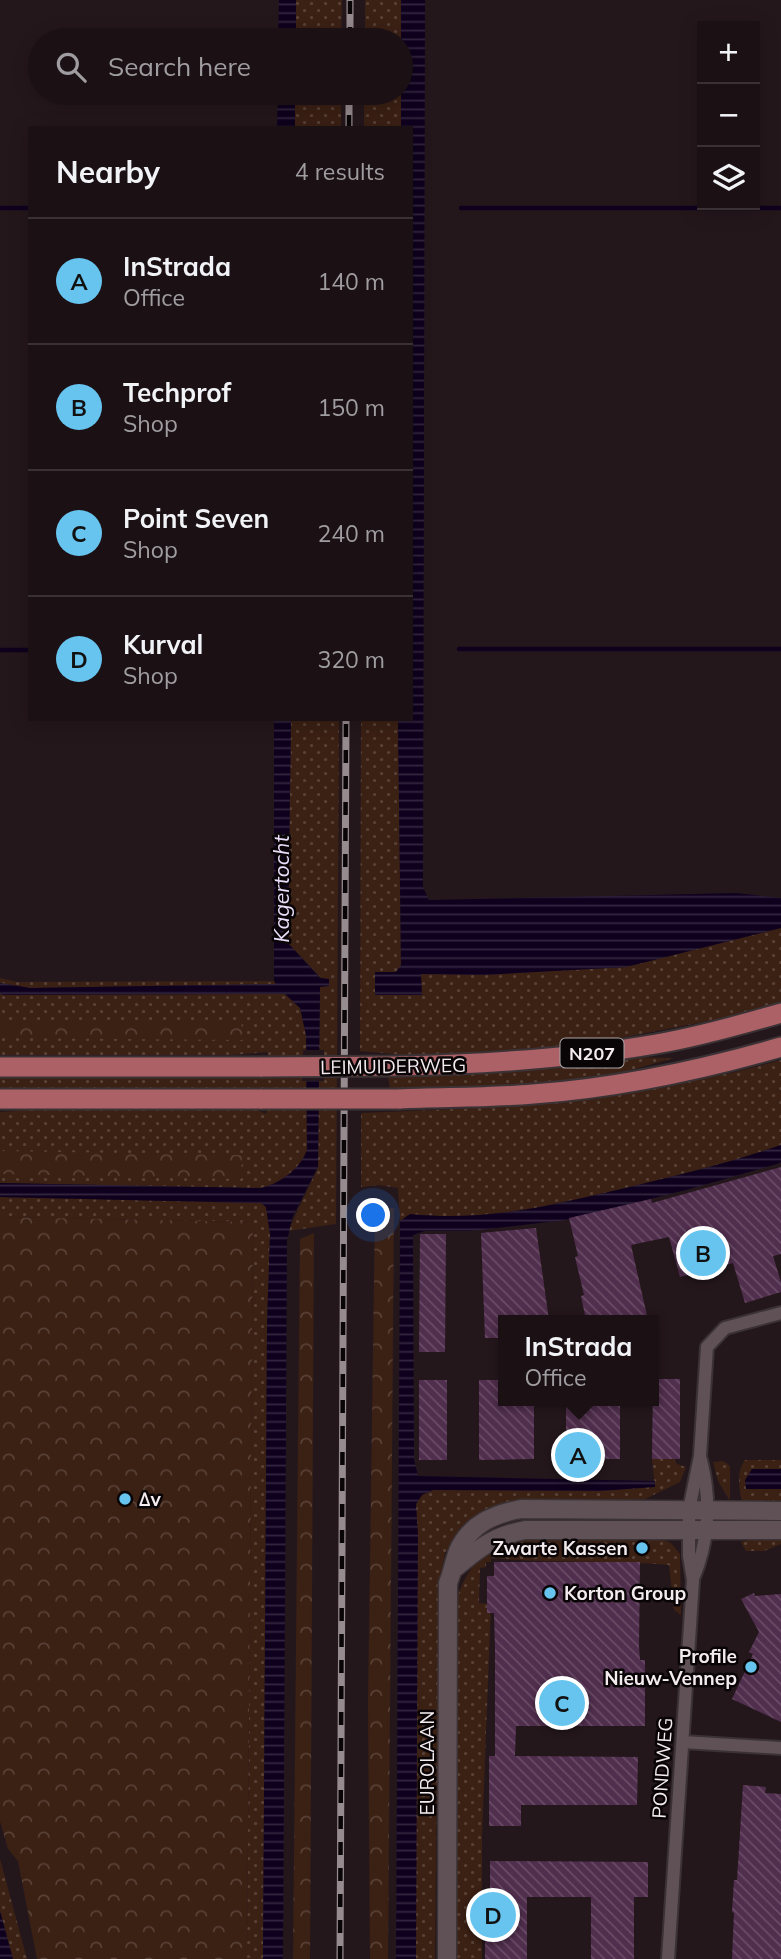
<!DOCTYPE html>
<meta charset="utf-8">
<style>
:root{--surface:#1b1115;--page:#281f22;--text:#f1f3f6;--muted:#a09da0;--line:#393134;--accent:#66c4ef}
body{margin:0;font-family:Mulish,sans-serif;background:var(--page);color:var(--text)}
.controls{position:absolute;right:21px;top:21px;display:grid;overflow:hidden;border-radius:0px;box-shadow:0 4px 18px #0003}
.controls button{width:63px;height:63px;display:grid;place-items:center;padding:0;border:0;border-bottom:2px solid var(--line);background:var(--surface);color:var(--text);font:35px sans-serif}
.you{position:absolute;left:374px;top:1216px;width:24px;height:24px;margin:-18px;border:5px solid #fff;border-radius:50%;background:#1a73e8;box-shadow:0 0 0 10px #1a73e833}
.badge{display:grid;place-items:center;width:46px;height:46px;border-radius:50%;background:var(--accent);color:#111;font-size:23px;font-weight:700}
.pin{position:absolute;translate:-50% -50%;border:4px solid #fff;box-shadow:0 2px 7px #0006}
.popup{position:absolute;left:498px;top:1315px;width:161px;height:91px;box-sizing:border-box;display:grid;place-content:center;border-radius:0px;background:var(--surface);filter:drop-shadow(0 2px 5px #0005);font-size:23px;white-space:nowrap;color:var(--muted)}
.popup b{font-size:26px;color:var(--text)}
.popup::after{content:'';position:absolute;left:50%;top:100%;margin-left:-14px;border:14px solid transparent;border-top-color:var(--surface)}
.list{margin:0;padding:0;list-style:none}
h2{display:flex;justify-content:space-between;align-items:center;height:91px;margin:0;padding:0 28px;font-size:30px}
h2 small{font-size:23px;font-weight:400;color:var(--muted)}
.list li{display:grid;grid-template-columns:46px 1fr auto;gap:21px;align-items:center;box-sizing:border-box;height:126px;padding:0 28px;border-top:2px solid var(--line)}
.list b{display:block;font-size:26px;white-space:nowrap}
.list p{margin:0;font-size:23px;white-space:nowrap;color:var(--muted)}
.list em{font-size:23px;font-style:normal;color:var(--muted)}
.icon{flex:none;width:38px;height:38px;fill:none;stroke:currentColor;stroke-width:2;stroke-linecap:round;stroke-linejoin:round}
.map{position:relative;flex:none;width:781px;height:1959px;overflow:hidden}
.search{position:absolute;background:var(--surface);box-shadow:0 4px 18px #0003;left:28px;top:28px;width:385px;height:77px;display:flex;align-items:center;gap:18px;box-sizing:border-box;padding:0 24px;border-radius:38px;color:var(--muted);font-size:26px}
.panel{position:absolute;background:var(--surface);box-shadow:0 4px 18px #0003;left:28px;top:126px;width:385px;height:595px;border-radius:0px}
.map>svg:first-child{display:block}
.grass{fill:url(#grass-dots)}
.forest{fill:url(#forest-crowns)}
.water{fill:url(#water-rules)}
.pier{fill:#24171c}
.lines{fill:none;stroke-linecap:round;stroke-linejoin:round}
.stream{stroke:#0f011e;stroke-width:4.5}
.building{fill:url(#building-back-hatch)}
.street-casing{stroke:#3a3235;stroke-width:16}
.secondary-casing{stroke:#3a3235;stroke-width:21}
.primary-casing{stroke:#3a3235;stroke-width:23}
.street{stroke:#605157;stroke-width:12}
.secondary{stroke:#605157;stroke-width:18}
.primary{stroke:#ab6165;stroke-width:19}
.rail-casing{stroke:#968b8f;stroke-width:7}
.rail{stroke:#090506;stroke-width:4.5;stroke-dasharray:13;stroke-linecap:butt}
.primary-bridge-casing{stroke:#3a3235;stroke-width:23;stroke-linecap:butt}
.primary-bridge{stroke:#ab6165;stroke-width:19}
.poi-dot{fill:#66c4ef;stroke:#090506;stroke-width:2.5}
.labels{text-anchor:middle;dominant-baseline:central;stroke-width:5;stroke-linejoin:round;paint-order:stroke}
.shield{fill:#090506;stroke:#aea6a8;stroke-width:2}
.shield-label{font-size:18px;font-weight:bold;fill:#f4ebee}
.street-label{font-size:19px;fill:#f4ebee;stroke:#090506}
.poi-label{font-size:19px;font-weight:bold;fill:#f4ebee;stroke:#090506;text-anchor:start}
.water-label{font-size:21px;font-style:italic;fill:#eadefa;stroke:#090506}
</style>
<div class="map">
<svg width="781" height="1959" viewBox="0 0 781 1959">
<defs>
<pattern id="grass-dots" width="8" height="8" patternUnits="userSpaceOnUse" patternTransform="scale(1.75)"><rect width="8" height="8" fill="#3b2014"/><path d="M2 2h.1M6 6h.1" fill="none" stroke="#584136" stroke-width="1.8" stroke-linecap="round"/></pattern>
<pattern id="forest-crowns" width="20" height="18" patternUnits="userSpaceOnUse" patternTransform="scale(1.75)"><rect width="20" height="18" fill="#3b2014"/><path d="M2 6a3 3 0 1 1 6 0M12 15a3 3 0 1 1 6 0" fill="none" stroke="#584136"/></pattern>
<pattern id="water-rules" width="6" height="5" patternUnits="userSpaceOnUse" patternTransform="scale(1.75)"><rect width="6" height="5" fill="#0f011e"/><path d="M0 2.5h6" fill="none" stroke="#33263f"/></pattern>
<pattern id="building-back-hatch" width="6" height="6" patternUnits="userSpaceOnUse" patternTransform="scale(1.75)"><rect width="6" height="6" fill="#502e4d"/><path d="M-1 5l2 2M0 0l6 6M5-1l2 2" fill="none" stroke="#6a4c67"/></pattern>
</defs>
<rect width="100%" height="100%" fill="#24171c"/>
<!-- grass -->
<g class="grass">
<polygon points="296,0 342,0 341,40 296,40"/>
<polygon points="365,0 401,0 401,92 401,40 365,40"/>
<rect x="295" y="93" width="46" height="35"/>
<rect x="364" y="93" width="37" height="35"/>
<polygon points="291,719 339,719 336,1224 288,1231 318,1167 320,986 329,986 288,943"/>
<polygon points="361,719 398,719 401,965 399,970 393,973 483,975 626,967 781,928 781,1002 724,1018 547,1052 415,1056 360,1051"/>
<polygon points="0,978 17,982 274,981 276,984 30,988 0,983"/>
<path d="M0,994H285L300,1008L306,1035L307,1149C302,1168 279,1184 261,1188L0,1183V1112L64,1107L252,1108L266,1114L268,1090H0V1075L268,1076V1052L231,1055H0Z"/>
<polygon points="618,1057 674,1058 599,1079 450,1092 390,1089 388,1076 530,1070"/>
<path d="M781,1060V1145C729,1163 675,1176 621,1189C549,1206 484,1222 410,1214L400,1221L398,1188L379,1185L361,1187V1113L478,1108L599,1098L731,1073Z"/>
<polygon points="0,1197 261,1203 266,1207 270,1234 267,1324 263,1959 247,1959 253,1222 0,1217"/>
<polygon points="652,1459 674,1459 677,1464 686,1467 680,1482 645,1499 492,1507 465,1524 445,1553 439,1592 435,1959 416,1959 416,1504 422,1495 433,1490 655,1487"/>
<path d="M745,1460H781V1507H743C740,1491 735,1474 745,1460Z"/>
<polygon points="723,1461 730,1466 730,1501 718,1481 713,1462"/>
<path d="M531,1535L656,1537L671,1543L680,1554L681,1615L674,1610L669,1565C610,1559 550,1564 491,1558V1562H486V1567L480,1568L479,1603L491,1604L482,1836V1959H454L456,1602C463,1578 475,1557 498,1544C508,1539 521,1538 531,1535Z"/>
<polygon points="769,1536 781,1536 781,1544 764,1551 746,1551 741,1542"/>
<polygon points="0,1859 27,1959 13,1959 0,1911"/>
</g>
<!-- forest -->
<g class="forest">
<polygon points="0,1020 241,1020 243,1040 0,1038"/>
<polygon points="0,1151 242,1155 241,1179 0,1174"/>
<polygon points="375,1208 394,1208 388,1959 370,1959 368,1704"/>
<polygon points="0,1217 253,1222 247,1959 37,1959 18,1861 8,1849 0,1821"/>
<polygon points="314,1233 310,1959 293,1959 300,1239"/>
</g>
<!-- water -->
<g class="water">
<polygon points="279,0 296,0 296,40 278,40"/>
<polygon points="401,0 425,0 423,887 429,900 736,893 781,898 781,928 626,967 483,975 421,974 422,995 375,995 375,972 396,972 401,965 398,719 411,719 411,128 401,128"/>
<polygon points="278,93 295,93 295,128 277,128"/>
<path d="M274,719H291L288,943L320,978L329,979V986L320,987L318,1167L293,1216L287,1240L283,1959H263L267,1324L270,1234L266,1207L261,1203L0,1197V1183L261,1188C279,1184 302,1168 307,1149L306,1035L300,1008L285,994L4,995L0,994V983L30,988L276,984L274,981Z"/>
<path d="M781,1145V1162L777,1164L690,1189L566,1220L470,1231H425L413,1235L414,1460L418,1476L655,1481V1487L600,1491L433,1490L422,1495L416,1504L418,1533L416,1959H396L400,1221L410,1214C484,1222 549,1206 621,1189C675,1176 729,1163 781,1145Z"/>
<polygon points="752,1469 781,1469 781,1489 746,1489 745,1480"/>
<polygon points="0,1911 13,1959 0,1959"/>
</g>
<!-- pier -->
<polygon class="pier" points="303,1050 324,1050 324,1081 302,1081"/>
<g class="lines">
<!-- stream -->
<g class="stream">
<polyline points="0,208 30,208"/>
<polyline points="461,208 781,208"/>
<polyline points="459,649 781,649"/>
<polyline points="0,650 30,650"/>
</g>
</g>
<!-- building -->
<g class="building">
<polygon points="781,1167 781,1254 773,1256 781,1282 781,1292 745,1303 733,1263 680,1277 669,1237 631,1245 648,1320 586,1320 581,1296 584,1295 575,1257 578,1256 569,1218 651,1199 652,1203"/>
<polygon points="536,1228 549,1320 503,1320 503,1338 485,1338 481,1233"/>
<polygon points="420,1234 446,1234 445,1352 419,1352"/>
<polygon points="653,1379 680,1379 680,1459 652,1459"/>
<rect x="419" y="1380" width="28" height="80"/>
<polygon points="479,1380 503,1380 503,1401 534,1401 534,1459 479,1460"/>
<rect x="566" y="1401" width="54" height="58"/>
<polygon points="494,1562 640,1562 639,1646 640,1660 645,1660 645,1726 516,1726 515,1756 638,1757 637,1805 521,1805 521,1826 489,1826 489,1756 495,1756 495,1648 494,1613 487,1613 487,1576 494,1576"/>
<polygon points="754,1593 755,1596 781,1594 781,1722 732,1699 753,1654 749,1652 759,1632 741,1599"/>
<polygon points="743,1785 766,1787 765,1793 781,1794 781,1959 732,1959 734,1913 732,1912 734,1880 737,1880"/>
<polygon points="490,1861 648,1862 648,1897 634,1897 634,1959 591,1959 591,1897 527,1897 527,1959 485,1959 485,1907 490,1907"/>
</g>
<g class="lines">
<!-- street casing -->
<g class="street-casing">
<g id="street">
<path d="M693,1579C709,1541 711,1500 701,1460"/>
<polyline points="683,1742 781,1748"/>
<polyline points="668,1959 693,1580 689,1556 689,1510 700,1456 707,1347 725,1328 781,1313"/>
</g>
</g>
<!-- secondary casing -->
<g class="secondary-casing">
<g id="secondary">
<path d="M455,1568C479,1548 494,1536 525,1530H781"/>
<path d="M447,1959L448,1583C453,1571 454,1561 458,1551C470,1524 494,1514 521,1509L781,1511"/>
</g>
</g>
<!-- primary casing -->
<g class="primary-casing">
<g id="primary">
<path d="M399,1066C485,1064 570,1059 656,1044C698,1037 740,1025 781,1013"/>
<polyline points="0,1067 262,1067"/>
<polyline points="0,1099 262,1099"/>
<path d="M399,1099C444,1097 489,1098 533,1094C617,1088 701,1070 781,1047"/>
</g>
</g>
<!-- street -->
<use href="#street" class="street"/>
<!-- secondary -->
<use href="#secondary" class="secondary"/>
<!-- primary -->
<use href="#primary" class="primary"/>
<!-- rail casing -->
<g class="rail-casing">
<g id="rail">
<polyline points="350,40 350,0"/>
<polyline points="349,128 349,93"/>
<polyline points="340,1959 346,719"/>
</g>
</g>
<!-- rail -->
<use href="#rail" class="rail"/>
<!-- primary-bridge casing -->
<g class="primary-bridge-casing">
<g id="primary-bridge">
<polyline points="262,1067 399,1066"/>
<polyline points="262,1099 399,1099"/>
</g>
</g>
<!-- primary-bridge -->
<use href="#primary-bridge" class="primary-bridge"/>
</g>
<!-- markers -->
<g class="poi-dot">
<circle cx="125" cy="1499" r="7"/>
<circle cx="642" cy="1548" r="7"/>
<circle cx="550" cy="1593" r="7"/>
<circle cx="751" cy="1667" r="7"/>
</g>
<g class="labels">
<!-- shield labels -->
<rect class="shield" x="560.5" y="1038.5" width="63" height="29" rx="5"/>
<g class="shield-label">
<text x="592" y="1053">N207</text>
</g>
<!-- street labels -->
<g class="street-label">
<text transform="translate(393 1066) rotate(-1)">LEIMUIDERWEG</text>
<text transform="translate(427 1763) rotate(-90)">EUROLAAN</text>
<text transform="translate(662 1768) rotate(-86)">PONDWEG</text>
</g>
<!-- poi labels -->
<g class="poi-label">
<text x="139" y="1499">∆v</text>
<text x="628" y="1548" text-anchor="end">Zwarte Kassen</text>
<text x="564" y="1593">Korton Group</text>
<text x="737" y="1656" text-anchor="end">Profile<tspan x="737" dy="22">Nieuw-Vennep</tspan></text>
</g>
<!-- water labels -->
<g class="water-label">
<text transform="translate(281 889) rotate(-90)">Kagertocht</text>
</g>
</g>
</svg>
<div class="controls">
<button>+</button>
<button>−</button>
<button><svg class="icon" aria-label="layers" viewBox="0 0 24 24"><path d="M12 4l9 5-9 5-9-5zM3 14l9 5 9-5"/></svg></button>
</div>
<div class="you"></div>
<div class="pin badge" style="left:578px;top:1455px">A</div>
<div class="popup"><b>InStrada</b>Office</div>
<div class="pin badge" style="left:703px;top:1253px">B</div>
<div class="pin badge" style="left:562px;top:1703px">C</div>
<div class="pin badge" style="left:493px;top:1915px">D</div>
<div class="search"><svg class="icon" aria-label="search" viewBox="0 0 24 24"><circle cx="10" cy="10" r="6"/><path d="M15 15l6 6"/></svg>Search here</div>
<section class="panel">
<h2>Nearby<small>4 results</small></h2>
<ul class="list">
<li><span class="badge">A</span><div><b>InStrada</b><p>Office</p></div><em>140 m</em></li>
<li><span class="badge">B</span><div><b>Techprof</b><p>Shop</p></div><em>150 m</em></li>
<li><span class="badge">C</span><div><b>Point Seven</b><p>Shop</p></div><em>240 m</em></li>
<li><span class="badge">D</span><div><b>Kurval</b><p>Shop</p></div><em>320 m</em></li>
</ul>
</section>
</div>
